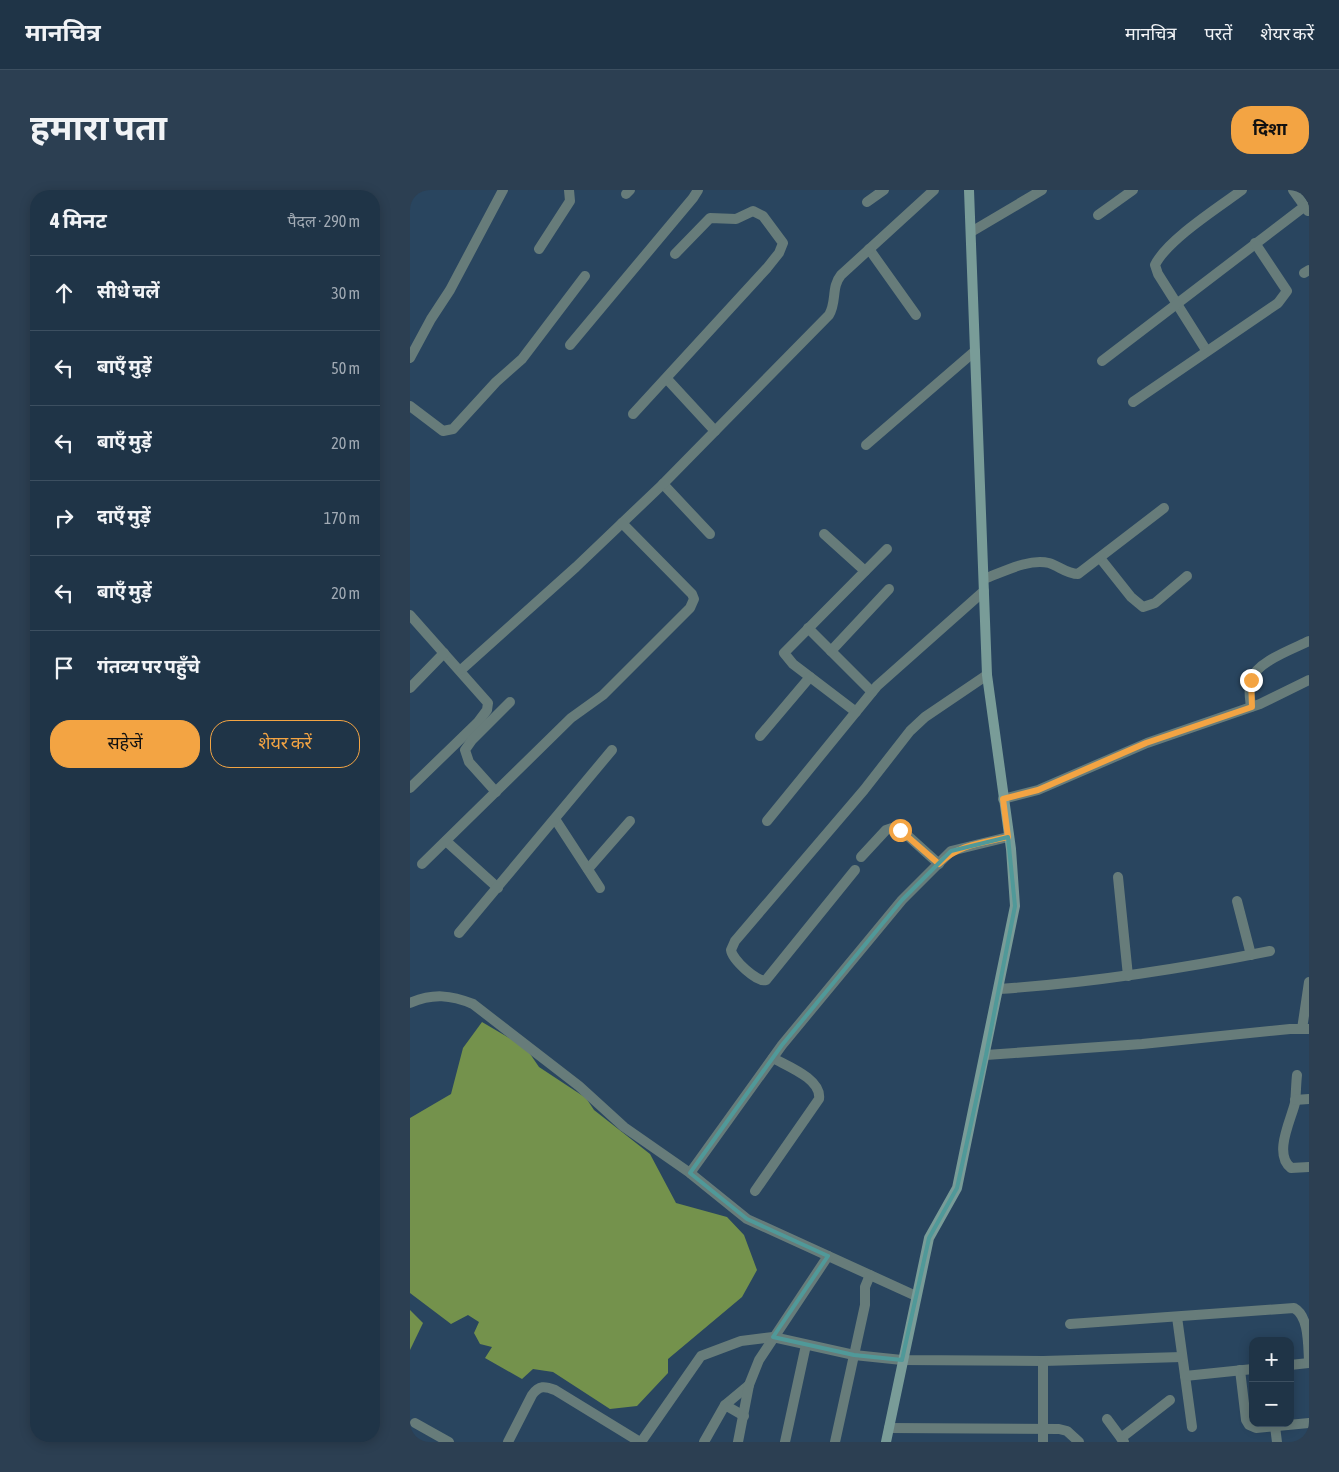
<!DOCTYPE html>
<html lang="hi">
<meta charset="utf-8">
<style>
:root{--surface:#1f3447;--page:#2c3f52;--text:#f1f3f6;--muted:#a1aab4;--line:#3c4f60;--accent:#f3a443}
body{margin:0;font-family:"Asap Condensed","Noto Sans Devanagari",sans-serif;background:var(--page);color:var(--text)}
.controls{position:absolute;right:15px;bottom:15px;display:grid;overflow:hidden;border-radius:10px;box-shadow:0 2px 12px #0003}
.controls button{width:45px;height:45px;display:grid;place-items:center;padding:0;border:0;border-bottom:1px solid var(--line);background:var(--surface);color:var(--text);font:25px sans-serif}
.stop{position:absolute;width:15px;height:15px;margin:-11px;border:4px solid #f3a443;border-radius:50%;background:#fff}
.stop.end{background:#f3a443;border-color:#fff;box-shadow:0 1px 5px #0008}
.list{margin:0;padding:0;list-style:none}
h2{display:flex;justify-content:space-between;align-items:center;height:65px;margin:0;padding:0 20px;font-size:21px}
h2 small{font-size:16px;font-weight:400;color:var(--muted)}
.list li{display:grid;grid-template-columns:32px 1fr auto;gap:15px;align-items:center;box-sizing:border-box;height:75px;padding:0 20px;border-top:1px solid var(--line)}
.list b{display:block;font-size:19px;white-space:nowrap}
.list em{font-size:16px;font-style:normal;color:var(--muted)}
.actions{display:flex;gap:10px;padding:15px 20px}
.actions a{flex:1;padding:11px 0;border:1px solid var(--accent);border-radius:20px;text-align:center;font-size:18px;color:var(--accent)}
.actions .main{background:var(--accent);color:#111}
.icon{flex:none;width:28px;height:28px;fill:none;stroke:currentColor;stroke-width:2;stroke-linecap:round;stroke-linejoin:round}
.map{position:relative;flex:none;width:899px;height:1252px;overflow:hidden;border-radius:20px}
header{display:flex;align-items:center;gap:30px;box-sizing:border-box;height:70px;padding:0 25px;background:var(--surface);border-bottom:1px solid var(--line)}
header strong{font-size:24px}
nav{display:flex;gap:28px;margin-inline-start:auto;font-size:18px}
.intro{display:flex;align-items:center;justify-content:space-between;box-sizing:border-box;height:120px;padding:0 30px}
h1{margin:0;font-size:35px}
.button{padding:12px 22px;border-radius:20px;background:var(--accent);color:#111;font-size:18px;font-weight:700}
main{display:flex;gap:30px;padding:0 30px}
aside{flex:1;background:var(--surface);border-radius:20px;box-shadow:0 2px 12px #0003}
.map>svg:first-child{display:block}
.water{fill:#74924c}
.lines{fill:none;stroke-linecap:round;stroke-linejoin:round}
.street{stroke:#677c7a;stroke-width:10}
.secondary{stroke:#799c98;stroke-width:10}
.route{stroke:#f3a443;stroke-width:6}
.marked{fill:none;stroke:#509999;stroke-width:4;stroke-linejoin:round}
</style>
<header>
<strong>मानचित्र</strong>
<nav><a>मानचित्र</a><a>परतें</a><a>शेयर करें</a></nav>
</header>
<div class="intro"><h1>हमारा पता</h1><a class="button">दिशा</a></div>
<main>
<aside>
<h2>4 मिनट<small>पैदल · 290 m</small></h2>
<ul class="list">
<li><svg class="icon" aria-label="ahead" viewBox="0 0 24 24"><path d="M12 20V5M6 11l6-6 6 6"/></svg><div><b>सीधे चलें</b></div><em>30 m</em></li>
<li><svg class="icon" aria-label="left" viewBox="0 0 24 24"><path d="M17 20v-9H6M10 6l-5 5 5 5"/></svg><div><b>बाएँ मुड़ें</b></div><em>50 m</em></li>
<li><svg class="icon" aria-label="left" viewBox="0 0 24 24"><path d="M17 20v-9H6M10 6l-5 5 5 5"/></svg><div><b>बाएँ मुड़ें</b></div><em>20 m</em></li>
<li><svg class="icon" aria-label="right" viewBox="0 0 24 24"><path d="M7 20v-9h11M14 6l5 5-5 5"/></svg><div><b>दाएँ मुड़ें</b></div><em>170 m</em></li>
<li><svg class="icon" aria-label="left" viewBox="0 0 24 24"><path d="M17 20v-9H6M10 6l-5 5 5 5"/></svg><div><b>बाएँ मुड़ें</b></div><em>20 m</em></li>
<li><svg class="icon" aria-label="arrive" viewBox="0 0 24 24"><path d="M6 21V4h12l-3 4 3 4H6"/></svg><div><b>गंतव्य पर पहुँचे</b></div></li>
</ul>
<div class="actions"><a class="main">सहेजें</a><a>शेयर करें</a></div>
</aside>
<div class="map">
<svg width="899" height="1252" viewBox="0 0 899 1252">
<rect width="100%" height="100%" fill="#29455f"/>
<!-- water -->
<g class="water">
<polygon points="72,832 116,858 129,877 176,908 184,920 240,964 266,1013 317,1027 334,1045 347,1080 332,1107 258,1169 258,1183 227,1216 200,1219 143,1182 123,1179 112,1189 75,1168 82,1157 70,1154 64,1143 69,1132 58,1125 41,1134 0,1103 0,928 41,904 53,858"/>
<polygon points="0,1120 13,1133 0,1160"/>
</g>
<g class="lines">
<!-- street -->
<g class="street">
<polyline points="883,0 898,21"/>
<polyline points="216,4 220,0"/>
<polyline points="457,12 474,0"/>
<polyline points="688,25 723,0"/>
<polyline points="561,42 632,0"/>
<polyline points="129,59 160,11 159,0"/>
<polyline points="459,59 506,125"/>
<polyline points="894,83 899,80"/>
<polyline points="160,155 283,8 288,0"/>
<path d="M796,160L748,84L745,75C757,50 809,17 832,0"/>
<polyline points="0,168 21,129 40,100 93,0"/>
<polyline points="692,171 895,16"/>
<polyline points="257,189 305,241"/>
<polyline points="723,212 868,113 877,101 845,53"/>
<polyline points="0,216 33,241 43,239 86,192 112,169 175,86"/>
<polyline points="223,224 357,78 369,63 373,53 353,26 343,21 326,29 300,28 265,64"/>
<polyline points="456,255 565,161"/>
<polyline points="253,294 300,344"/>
<polyline points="414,344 455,381"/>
<polyline points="690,368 721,407 733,417 745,413 777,386"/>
<path d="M574,389C593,382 619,368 639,373C649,376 657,384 668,384L754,318"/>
<polyline points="0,425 78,513 77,520 68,532 0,598"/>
<polyline points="398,438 462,502"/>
<polyline points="421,461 479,399"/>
<path d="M51,480L166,377L253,294L419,125C427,112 421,97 431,85L524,0"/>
<polyline points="0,498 34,463"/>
<path d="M841,517C840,508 838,499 841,490C846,472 883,459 899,451"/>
<polyline points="446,522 383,474 374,463 477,359"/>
<polyline points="350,546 400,487"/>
<polyline points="86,602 59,572 55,560 62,550 100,512"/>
<polyline points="593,609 628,600 737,553 850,514 899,490"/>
<polyline points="145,629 190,698"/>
<polyline points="357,631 467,496 574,401"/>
<polyline points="36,651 88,698"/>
<polyline points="451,667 476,640 482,638 498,646 529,674"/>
<polyline points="12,674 161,528 193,505 280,418 284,409 282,404 212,333"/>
<polyline points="178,679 220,631"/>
<path d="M445,680L356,790C347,793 322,769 321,760L325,751L454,600L500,541L515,527L577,485"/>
<polyline points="708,687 718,786"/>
<polyline points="827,711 841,765"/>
<polyline points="49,743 202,560"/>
<path d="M589,799C680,793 770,779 860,761"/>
<path d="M0,813C23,803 41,805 63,814L169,896L214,937L280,983L337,1029L506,1106"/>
<polyline points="892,839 899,792"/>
<polyline points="576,865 732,854 880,839 899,839"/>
<path d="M887,885C886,894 886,904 885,913C881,930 863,964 881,978L899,977"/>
<polyline points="885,910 899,909"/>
<polyline points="280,983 372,855 492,710 541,661 598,647"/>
<path d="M345,1001L409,909C412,889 377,876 363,868"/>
<polyline points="767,1127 782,1237"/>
<path d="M660,1134L884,1118C899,1126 898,1154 899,1171"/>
<polyline points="880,1175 899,1173"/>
<polyline points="830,1180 836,1230 839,1235 846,1238 899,1233"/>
<polyline points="775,1186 843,1179"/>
<polyline points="315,1215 339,1195"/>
<polyline points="697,1229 714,1252"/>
<polyline points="5,1233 39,1252"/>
<polyline points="865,1236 867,1252"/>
<polyline points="479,1238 649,1239 657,1241 669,1252"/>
<polyline points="711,1248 760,1210"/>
<path d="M98,1252L122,1205C129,1195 135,1196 145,1200L230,1252"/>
<polyline points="231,1252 291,1166 331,1151 363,1147 444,1165 492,1170 633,1171 772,1167"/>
<polyline points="294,1252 315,1215 334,1226"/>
<polyline points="328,1252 339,1195 349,1170 418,1066"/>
<polyline points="375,1252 396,1155"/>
<polyline points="425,1252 455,1115 455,1097 460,1085"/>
<polyline points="633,1252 633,1171"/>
</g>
<!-- secondary -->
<polyline class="secondary" points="476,1252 519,1048 547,998 605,716 601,659 577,485 559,0"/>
</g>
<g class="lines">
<!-- route -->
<path class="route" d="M490,640L529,674C549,654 572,653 598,647L593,609L628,600L736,553L842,517L841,490"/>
</g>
<!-- marked area -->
<path class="marked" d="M598,647L605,716L576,865L547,998L519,1048L492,1170L444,1165L363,1147L418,1066L337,1029L280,983L372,855L492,710L541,661Z"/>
</svg>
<div class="controls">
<button>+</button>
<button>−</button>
</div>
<div class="stop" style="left:490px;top:640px"></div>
<div class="stop end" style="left:841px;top:490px"></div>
</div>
</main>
